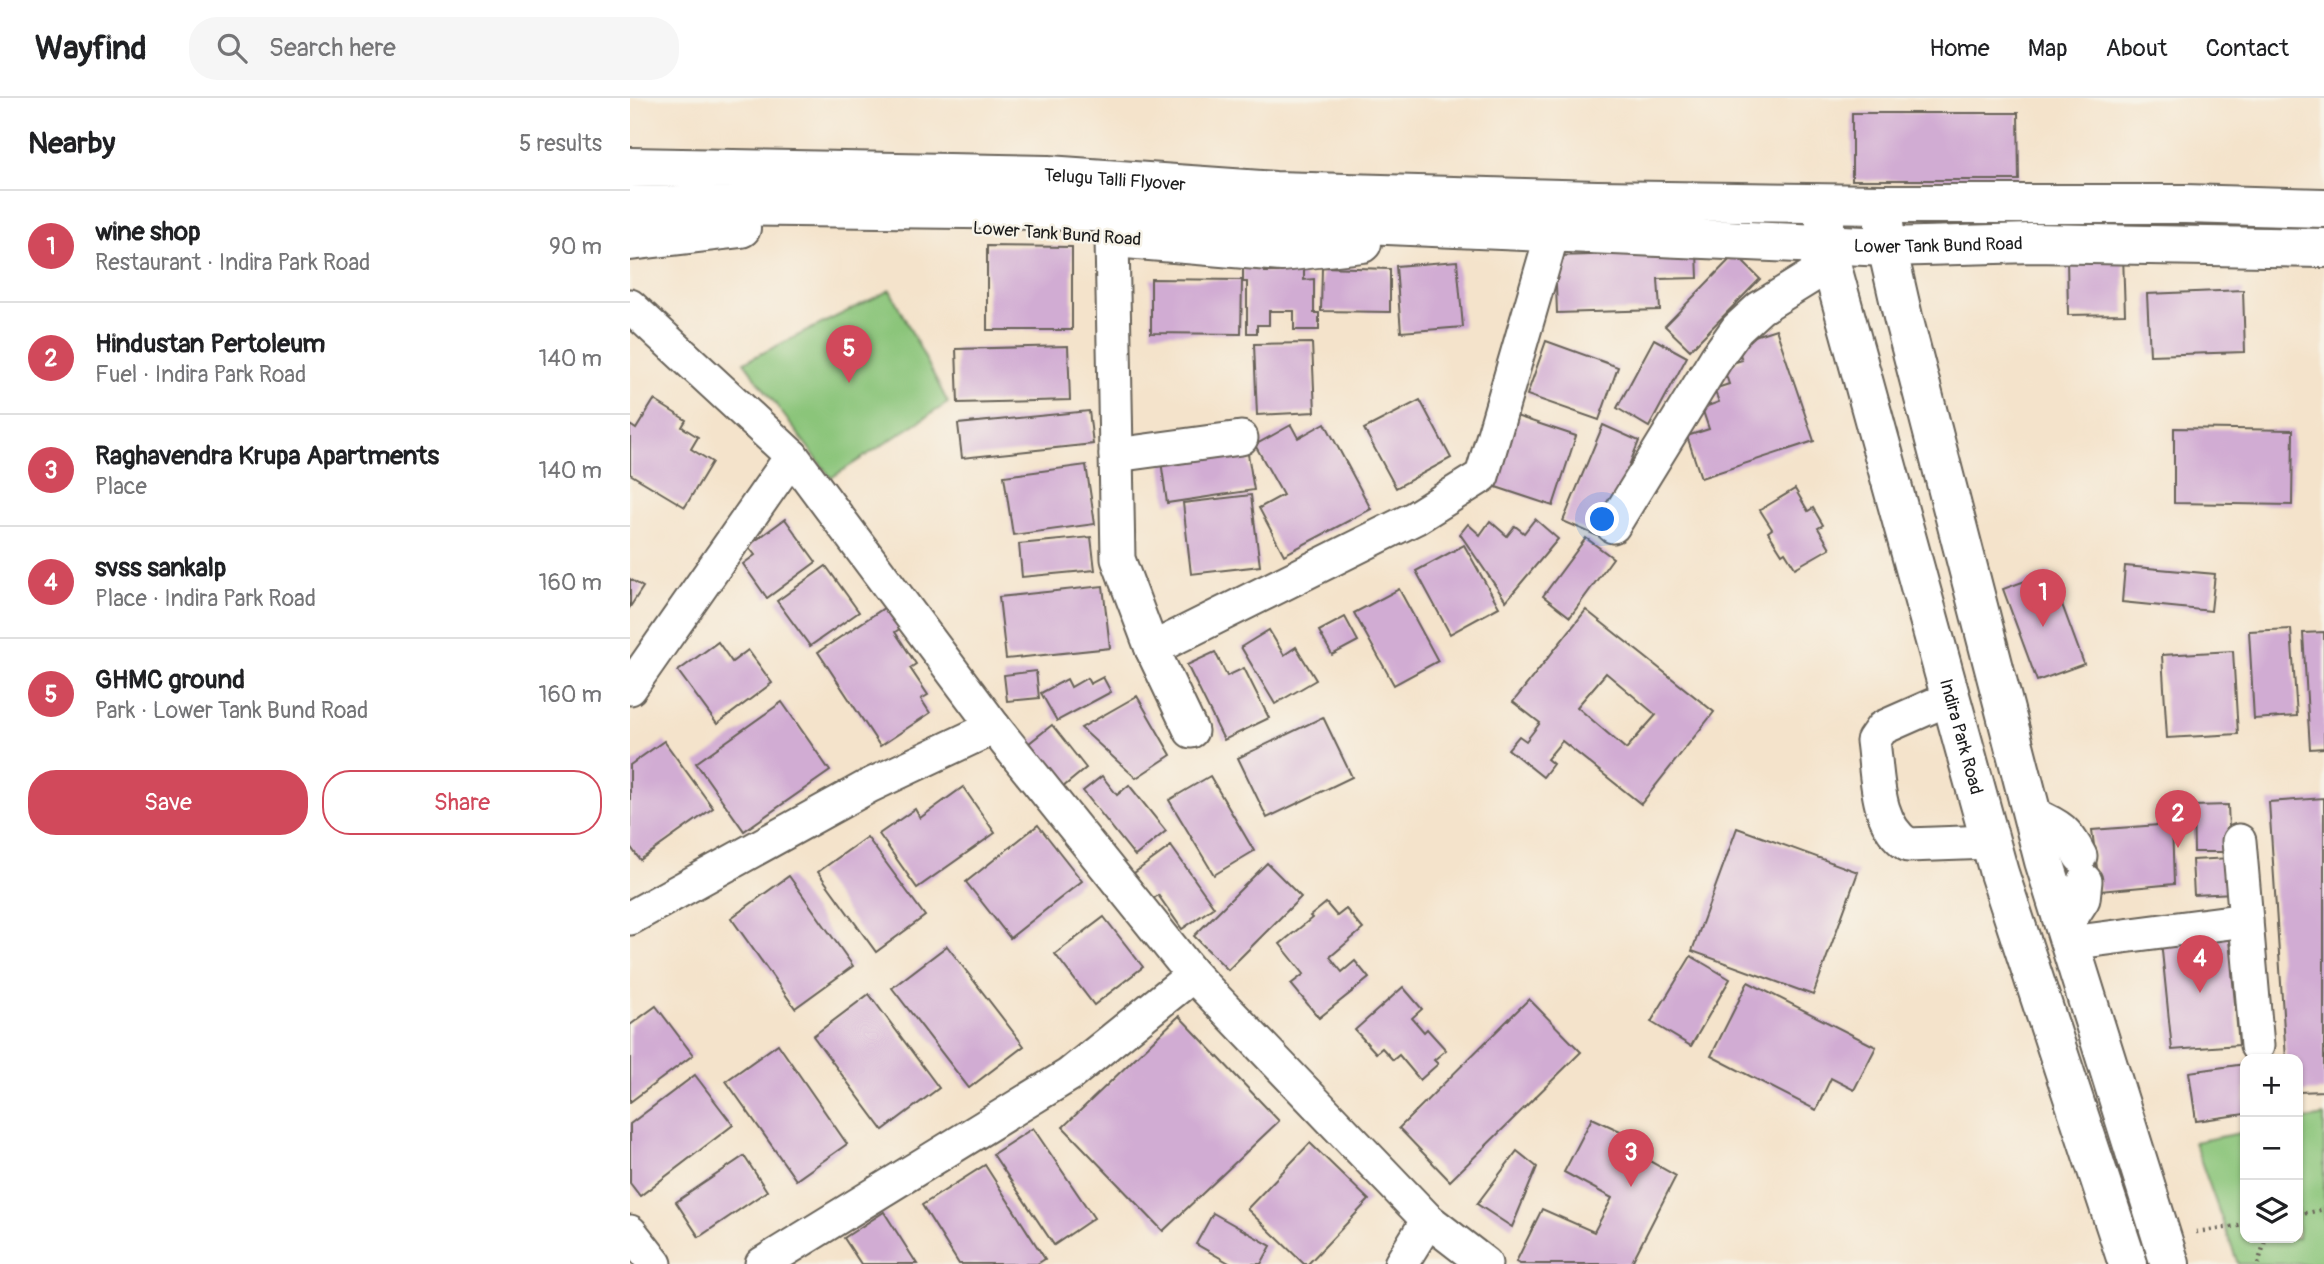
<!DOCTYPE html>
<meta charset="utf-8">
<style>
:root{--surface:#fff;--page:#f6f6f6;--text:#202124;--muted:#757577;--line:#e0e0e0;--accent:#d1495b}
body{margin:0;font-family:Pangolin,sans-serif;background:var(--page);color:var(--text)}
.controls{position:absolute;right:21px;bottom:21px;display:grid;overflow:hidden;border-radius:14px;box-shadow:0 2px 5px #0004}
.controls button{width:63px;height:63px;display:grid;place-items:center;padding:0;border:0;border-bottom:2px solid var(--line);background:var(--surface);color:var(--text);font:35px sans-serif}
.you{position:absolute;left:973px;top:422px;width:24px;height:24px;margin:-18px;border:5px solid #fff;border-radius:50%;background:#1a73e8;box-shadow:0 0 0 10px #1a73e833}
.badge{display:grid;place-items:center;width:46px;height:46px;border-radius:50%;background:var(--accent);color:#fff;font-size:23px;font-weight:700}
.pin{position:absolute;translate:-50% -58px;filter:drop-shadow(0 2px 4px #0008)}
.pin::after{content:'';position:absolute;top:37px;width:24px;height:21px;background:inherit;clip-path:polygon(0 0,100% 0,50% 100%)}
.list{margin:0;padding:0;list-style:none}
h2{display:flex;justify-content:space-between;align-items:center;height:91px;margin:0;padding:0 28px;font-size:30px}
h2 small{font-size:23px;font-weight:400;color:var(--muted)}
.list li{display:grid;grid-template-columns:46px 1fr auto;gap:21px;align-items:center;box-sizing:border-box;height:112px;padding:0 28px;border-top:2px solid var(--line)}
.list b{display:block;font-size:26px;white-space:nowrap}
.list p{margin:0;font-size:23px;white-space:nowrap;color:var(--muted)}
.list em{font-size:23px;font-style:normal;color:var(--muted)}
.actions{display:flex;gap:14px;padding:21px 28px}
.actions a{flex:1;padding:16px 0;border:2px solid var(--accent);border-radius:28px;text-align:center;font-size:24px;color:var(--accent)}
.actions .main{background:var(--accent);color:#fff}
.icon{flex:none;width:38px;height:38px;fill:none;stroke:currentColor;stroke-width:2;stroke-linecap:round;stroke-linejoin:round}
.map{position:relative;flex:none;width:1694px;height:1166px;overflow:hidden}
header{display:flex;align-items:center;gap:42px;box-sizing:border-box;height:98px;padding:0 35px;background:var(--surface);border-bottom:2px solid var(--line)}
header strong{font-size:33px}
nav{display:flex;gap:38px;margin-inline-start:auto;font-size:24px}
.search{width:490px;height:63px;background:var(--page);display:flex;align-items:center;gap:18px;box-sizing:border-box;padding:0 24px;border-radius:28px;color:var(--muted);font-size:26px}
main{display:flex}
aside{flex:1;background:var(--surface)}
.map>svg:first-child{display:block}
.green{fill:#8bc57a;stroke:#54704b;stroke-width:2}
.building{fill:#d1acd3;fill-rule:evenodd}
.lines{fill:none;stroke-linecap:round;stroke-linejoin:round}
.minor-casing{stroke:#686259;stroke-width:37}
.major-casing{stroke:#686259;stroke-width:42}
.path{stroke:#686259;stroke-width:4.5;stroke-dasharray:2 5;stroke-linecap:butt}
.minor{stroke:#fff;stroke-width:33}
.major{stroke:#fff;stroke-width:38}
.labels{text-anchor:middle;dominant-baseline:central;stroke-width:5;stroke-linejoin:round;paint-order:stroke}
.street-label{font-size:18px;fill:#1c1c1c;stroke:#f7f3e8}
</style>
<header>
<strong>Wayfind</strong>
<div class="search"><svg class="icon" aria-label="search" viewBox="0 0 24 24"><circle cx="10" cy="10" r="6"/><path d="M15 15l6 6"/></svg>Search here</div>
<nav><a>Home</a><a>Map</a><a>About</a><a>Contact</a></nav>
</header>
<main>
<aside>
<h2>Nearby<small>5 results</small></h2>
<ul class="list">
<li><span class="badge">1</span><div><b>wine shop</b><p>Restaurant · Indira Park Road</p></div><em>90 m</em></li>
<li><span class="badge">2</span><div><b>Hindustan Pertoleum</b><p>Fuel · Indira Park Road</p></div><em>140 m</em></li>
<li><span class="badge">3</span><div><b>Raghavendra Krupa Apartments</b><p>Place</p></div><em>140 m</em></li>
<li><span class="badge">4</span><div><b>svss sankalp</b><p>Place · Indira Park Road</p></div><em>160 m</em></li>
<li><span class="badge">5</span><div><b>GHMC ground</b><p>Park · Lower Tank Bund Road</p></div><em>160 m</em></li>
</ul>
<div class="actions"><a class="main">Save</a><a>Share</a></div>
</aside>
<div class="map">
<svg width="1694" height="1166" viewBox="0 0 1694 1166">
<rect width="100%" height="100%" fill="#f7f3e8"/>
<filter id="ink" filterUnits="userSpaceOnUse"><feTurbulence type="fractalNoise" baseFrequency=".0143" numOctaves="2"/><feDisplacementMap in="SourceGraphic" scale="14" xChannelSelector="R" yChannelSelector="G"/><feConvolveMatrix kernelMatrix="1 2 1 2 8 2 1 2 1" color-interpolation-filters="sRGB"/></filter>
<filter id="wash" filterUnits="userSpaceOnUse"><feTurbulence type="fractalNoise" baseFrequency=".00686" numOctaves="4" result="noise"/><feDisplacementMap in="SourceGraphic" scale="28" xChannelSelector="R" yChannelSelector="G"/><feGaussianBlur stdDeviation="1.57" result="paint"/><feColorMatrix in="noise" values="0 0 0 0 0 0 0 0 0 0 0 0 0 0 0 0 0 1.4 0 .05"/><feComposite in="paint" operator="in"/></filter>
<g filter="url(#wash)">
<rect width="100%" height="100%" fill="#f4e3cb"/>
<!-- green -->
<g class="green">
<polygon points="260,192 318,305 201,380 114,264"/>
<polygon points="1694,1018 1694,1166 1608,1166 1564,1044 1615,1034 1615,1140 1668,1140 1668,1023"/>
</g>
<g id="blocks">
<!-- building -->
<g class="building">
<polygon points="1222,15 1388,15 1389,82 1222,82"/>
<polygon points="357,148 442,149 442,232 357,232"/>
<polygon points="1067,154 1068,180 1028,181 1030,212 927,215 925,158"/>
<polygon points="1105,156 1130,181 1060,252 1035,228"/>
<polygon points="1493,157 1495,216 1438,217 1437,158"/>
<polygon points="827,163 833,229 771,234 766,168"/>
<polygon points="648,167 674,167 674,182 684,181 684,215 689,215 689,232 664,232 664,213 639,213 639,227 627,227 627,235 617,235 617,184 613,184 613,170 635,170 635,174 648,174"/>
<polygon points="692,169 760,171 760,214 691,213"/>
<polygon points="521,181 612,182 611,236 521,235"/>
<polygon points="1613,192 1615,254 1520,257 1517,196"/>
<polygon points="1146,231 1184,343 1071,380 1057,338 1079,331 1072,310 1089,304 1084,291 1099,286 1093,268 1112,262 1106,244"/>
<polygon points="1024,241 1057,259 1019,329 987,310"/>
<polygon points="916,243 988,269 969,322 897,297"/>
<polygon points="682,245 685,314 627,317 624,246"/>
<polygon points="438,248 440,302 328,305 326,251"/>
<polygon points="24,302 56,322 52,329 68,339 61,351 82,364 55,409 0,376 0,327 6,331"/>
<polygon points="790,302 821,360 766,390 734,331"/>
<polygon points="459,313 463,346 332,360 328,326"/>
<polygon points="886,318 946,338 923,408 863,388"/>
<polygon points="695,325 741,411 654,457 629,410 653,397 625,347 661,327 668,340"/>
<polygon points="973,327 1009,343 970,439 933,423"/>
<polygon points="1544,330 1663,332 1662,407 1544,405"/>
<polygon points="617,350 624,392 537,405 531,363"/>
<polygon points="456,367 465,426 383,437 374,378"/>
<polygon points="1165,391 1178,413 1183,410 1193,427 1188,430 1200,450 1165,470 1155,454 1152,456 1138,434 1142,431 1130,412"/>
<polygon points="621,397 630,468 561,476 553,405"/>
<polygon points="155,421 186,464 137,500 113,466 125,457 118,448"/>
<polygon points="905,421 928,441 876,503 830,436 838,426 850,437 860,423 877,438 885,428 894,435"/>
<polygon points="461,439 465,472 392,479 389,446"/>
<polygon points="956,440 983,460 940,519 913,498"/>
<polygon points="834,447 869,509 820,536 786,473"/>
<polygon points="196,468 229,514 180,548 147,503"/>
<polygon points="1495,468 1585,476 1581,513 1492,504"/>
<polygon points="1420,474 1454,566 1407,583 1373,491"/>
<polygon points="0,481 13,489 0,509"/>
<polygon points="473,488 480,550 376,561 369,499"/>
<polygon points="769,491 808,563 764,587 724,515"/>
<polygon points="257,508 271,530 265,534 286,566 280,570 298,597 291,601 300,615 250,648 188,554"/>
<path d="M956,512L1084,614L1011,706L932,643L917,661L923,666L913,679L878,651L889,638L896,643L910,625L883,604ZM976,575L1026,617L996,651L947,609Z"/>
<polygon points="715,519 728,543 702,557 689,533"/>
<polygon points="1661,531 1667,618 1624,621 1619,533"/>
<polygon points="639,532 654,557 666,549 686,582 645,606 611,549"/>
<polygon points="1694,534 1694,650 1680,651 1673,535"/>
<polygon points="88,544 102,564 118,552 142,585 87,626 48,573"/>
<polygon points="1603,553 1608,636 1537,640 1532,557"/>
<polygon points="585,554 597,578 614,570 639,620 594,642 557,567"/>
<polygon points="406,573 409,600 377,603 374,577"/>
<polygon points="473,579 481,594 427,623 411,595 437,581 441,589 457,580 460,586"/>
<polygon points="507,598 541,657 506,680 451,630"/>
<polygon points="152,604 200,673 114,733 66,665"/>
<polygon points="693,619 722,679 637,720 608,660"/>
<polygon points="422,627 456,670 433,689 398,646"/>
<polygon points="34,643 83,710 10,762 0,748 0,667"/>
<polygon points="472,678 487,697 499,687 536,733 505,758 453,693"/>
<polygon points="580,678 624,753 584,777 539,702"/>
<polygon points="333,689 365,735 287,790 249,736 285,711 290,720"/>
<polygon points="1694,700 1694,993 1668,994 1668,961 1656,961 1639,704"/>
<polygon points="1598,707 1600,754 1564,754 1563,708"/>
<polygon points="1542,726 1544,786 1470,793 1462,732"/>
<polygon points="408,727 452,783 380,840 336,784"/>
<polygon points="1107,730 1228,774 1183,897 1062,853"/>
<polygon points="237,739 295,818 246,854 188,774"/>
<polygon points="541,748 584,809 552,831 528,797 523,801 504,775"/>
<polygon points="1602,760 1604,795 1564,797 1562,762"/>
<polygon points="637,765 671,799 598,872 564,838"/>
<polygon points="159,778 223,868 165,910 101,820"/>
<polygon points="696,805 707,818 716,811 733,831 700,859 712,874 725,863 739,880 689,920 661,886 674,876 650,846 682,820 680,818"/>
<polygon points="474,819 513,869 464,907 425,856"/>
<polygon points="1598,832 1609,947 1542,952 1531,843"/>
<polygon points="317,848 394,948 339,990 262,890"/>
<polygon points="1061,858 1100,881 1061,948 1021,924"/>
<polygon points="1118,884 1246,949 1224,992 1201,980 1186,1012 1081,958"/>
<polygon points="773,889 792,911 782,920 794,934 797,931 816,952 804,962 808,966 790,982 769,957 763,962 752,950 746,955 725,932"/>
<polygon points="239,896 309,990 253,1032 183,938"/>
<polygon points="899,901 951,954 820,1083 769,1030"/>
<polygon points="26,908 63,957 0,1004 0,927"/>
<polygon points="549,918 649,1023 533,1133 433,1029"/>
<polygon points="148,946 217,1046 166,1082 96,983"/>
<polygon points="1615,966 1615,1016 1566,1023 1559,974"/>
<polygon points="65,977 103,1027 10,1098 0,1085 0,1026"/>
<polygon points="962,1020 1001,1038 989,1056 999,1062 1007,1050 1020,1058 1018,1062 1046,1078 1001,1166 890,1166 886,1164 912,1111 964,1134 982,1100 934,1074"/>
<polygon points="403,1030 464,1120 424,1147 363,1056"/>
<polygon points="680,1045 739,1102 678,1166 674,1166 617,1111"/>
<polygon points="887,1053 907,1069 882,1129 847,1106"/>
<polygon points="114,1058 137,1093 69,1139 46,1104"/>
<polygon points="355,1067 415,1161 407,1166 329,1166 292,1107"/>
<polygon points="254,1114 287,1166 231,1166 214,1140"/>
<polygon points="583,1115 641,1148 631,1166 601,1166 566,1146"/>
</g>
</g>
</g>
<g filter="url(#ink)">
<use href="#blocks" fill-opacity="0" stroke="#686259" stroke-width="2"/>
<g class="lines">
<!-- minor casing -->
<g class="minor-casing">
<g id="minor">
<polyline points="482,140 488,461 522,551 561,633"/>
<polyline points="0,208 162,358 364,629 563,877 798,1122 855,1166"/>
<polyline points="486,357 611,340"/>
<polyline points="983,428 1087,259 1107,231 1130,210 1201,166"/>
<polyline points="522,551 785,420 852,378 923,133"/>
<polyline points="0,590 162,358"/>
<path d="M1320,600L1252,630L1243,643C1248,678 1245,725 1278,747L1360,744"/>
<path d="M1404,717C1430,728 1437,733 1450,758"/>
<polyline points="1609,743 1627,948"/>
<polyline points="0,820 239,688 364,629"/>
<polyline points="1435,829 1453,801 1455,783"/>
<polyline points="1440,845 1616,822"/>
<polyline points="0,1134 25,1166"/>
<polyline points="132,1166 439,977 563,877"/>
<polyline points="771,1166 798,1122"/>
</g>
</g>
<!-- major casing -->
<g class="major-casing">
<g id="major">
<path id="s1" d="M0,69L418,77L645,93L967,102L1252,106H1555L1694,110"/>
<path id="s2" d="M0,107L416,112L1257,149L1402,145L1694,150"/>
<path id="s3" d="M1195,121V144L1369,775L1498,1166"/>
<polyline points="1254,126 1257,149 1273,219 1414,763 1540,1166"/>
<polyline points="496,141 652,154 732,145"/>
<polyline points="0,143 111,130"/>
</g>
</g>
<!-- path -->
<g class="path">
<polyline points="1668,1117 1694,1111"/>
<polyline points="1566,1134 1615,1127"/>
<polyline points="1628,1166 1636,1140"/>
</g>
<!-- minor -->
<use href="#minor" class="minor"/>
<!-- major -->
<use href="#major" class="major"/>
</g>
</g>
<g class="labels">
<!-- street labels -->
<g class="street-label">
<text stroke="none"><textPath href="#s1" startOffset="485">Telugu Talli Flyover</textPath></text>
<text transform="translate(427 136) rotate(4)">Lower Tank Bund Road</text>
<text stroke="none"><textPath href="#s2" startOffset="1309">Lower Tank Bund Road</textPath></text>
<text stroke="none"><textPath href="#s3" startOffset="536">Indira Park Road</textPath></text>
</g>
</g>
</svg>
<div class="controls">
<button>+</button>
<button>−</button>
<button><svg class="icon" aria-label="layers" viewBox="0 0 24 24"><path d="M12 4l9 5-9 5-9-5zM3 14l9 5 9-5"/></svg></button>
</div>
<div class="you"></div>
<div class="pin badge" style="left:1413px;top:529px">1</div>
<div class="pin badge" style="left:1548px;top:750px">2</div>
<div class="pin badge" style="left:1001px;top:1089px">3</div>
<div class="pin badge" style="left:1570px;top:895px">4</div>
<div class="pin badge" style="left:219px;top:285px">5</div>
</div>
</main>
